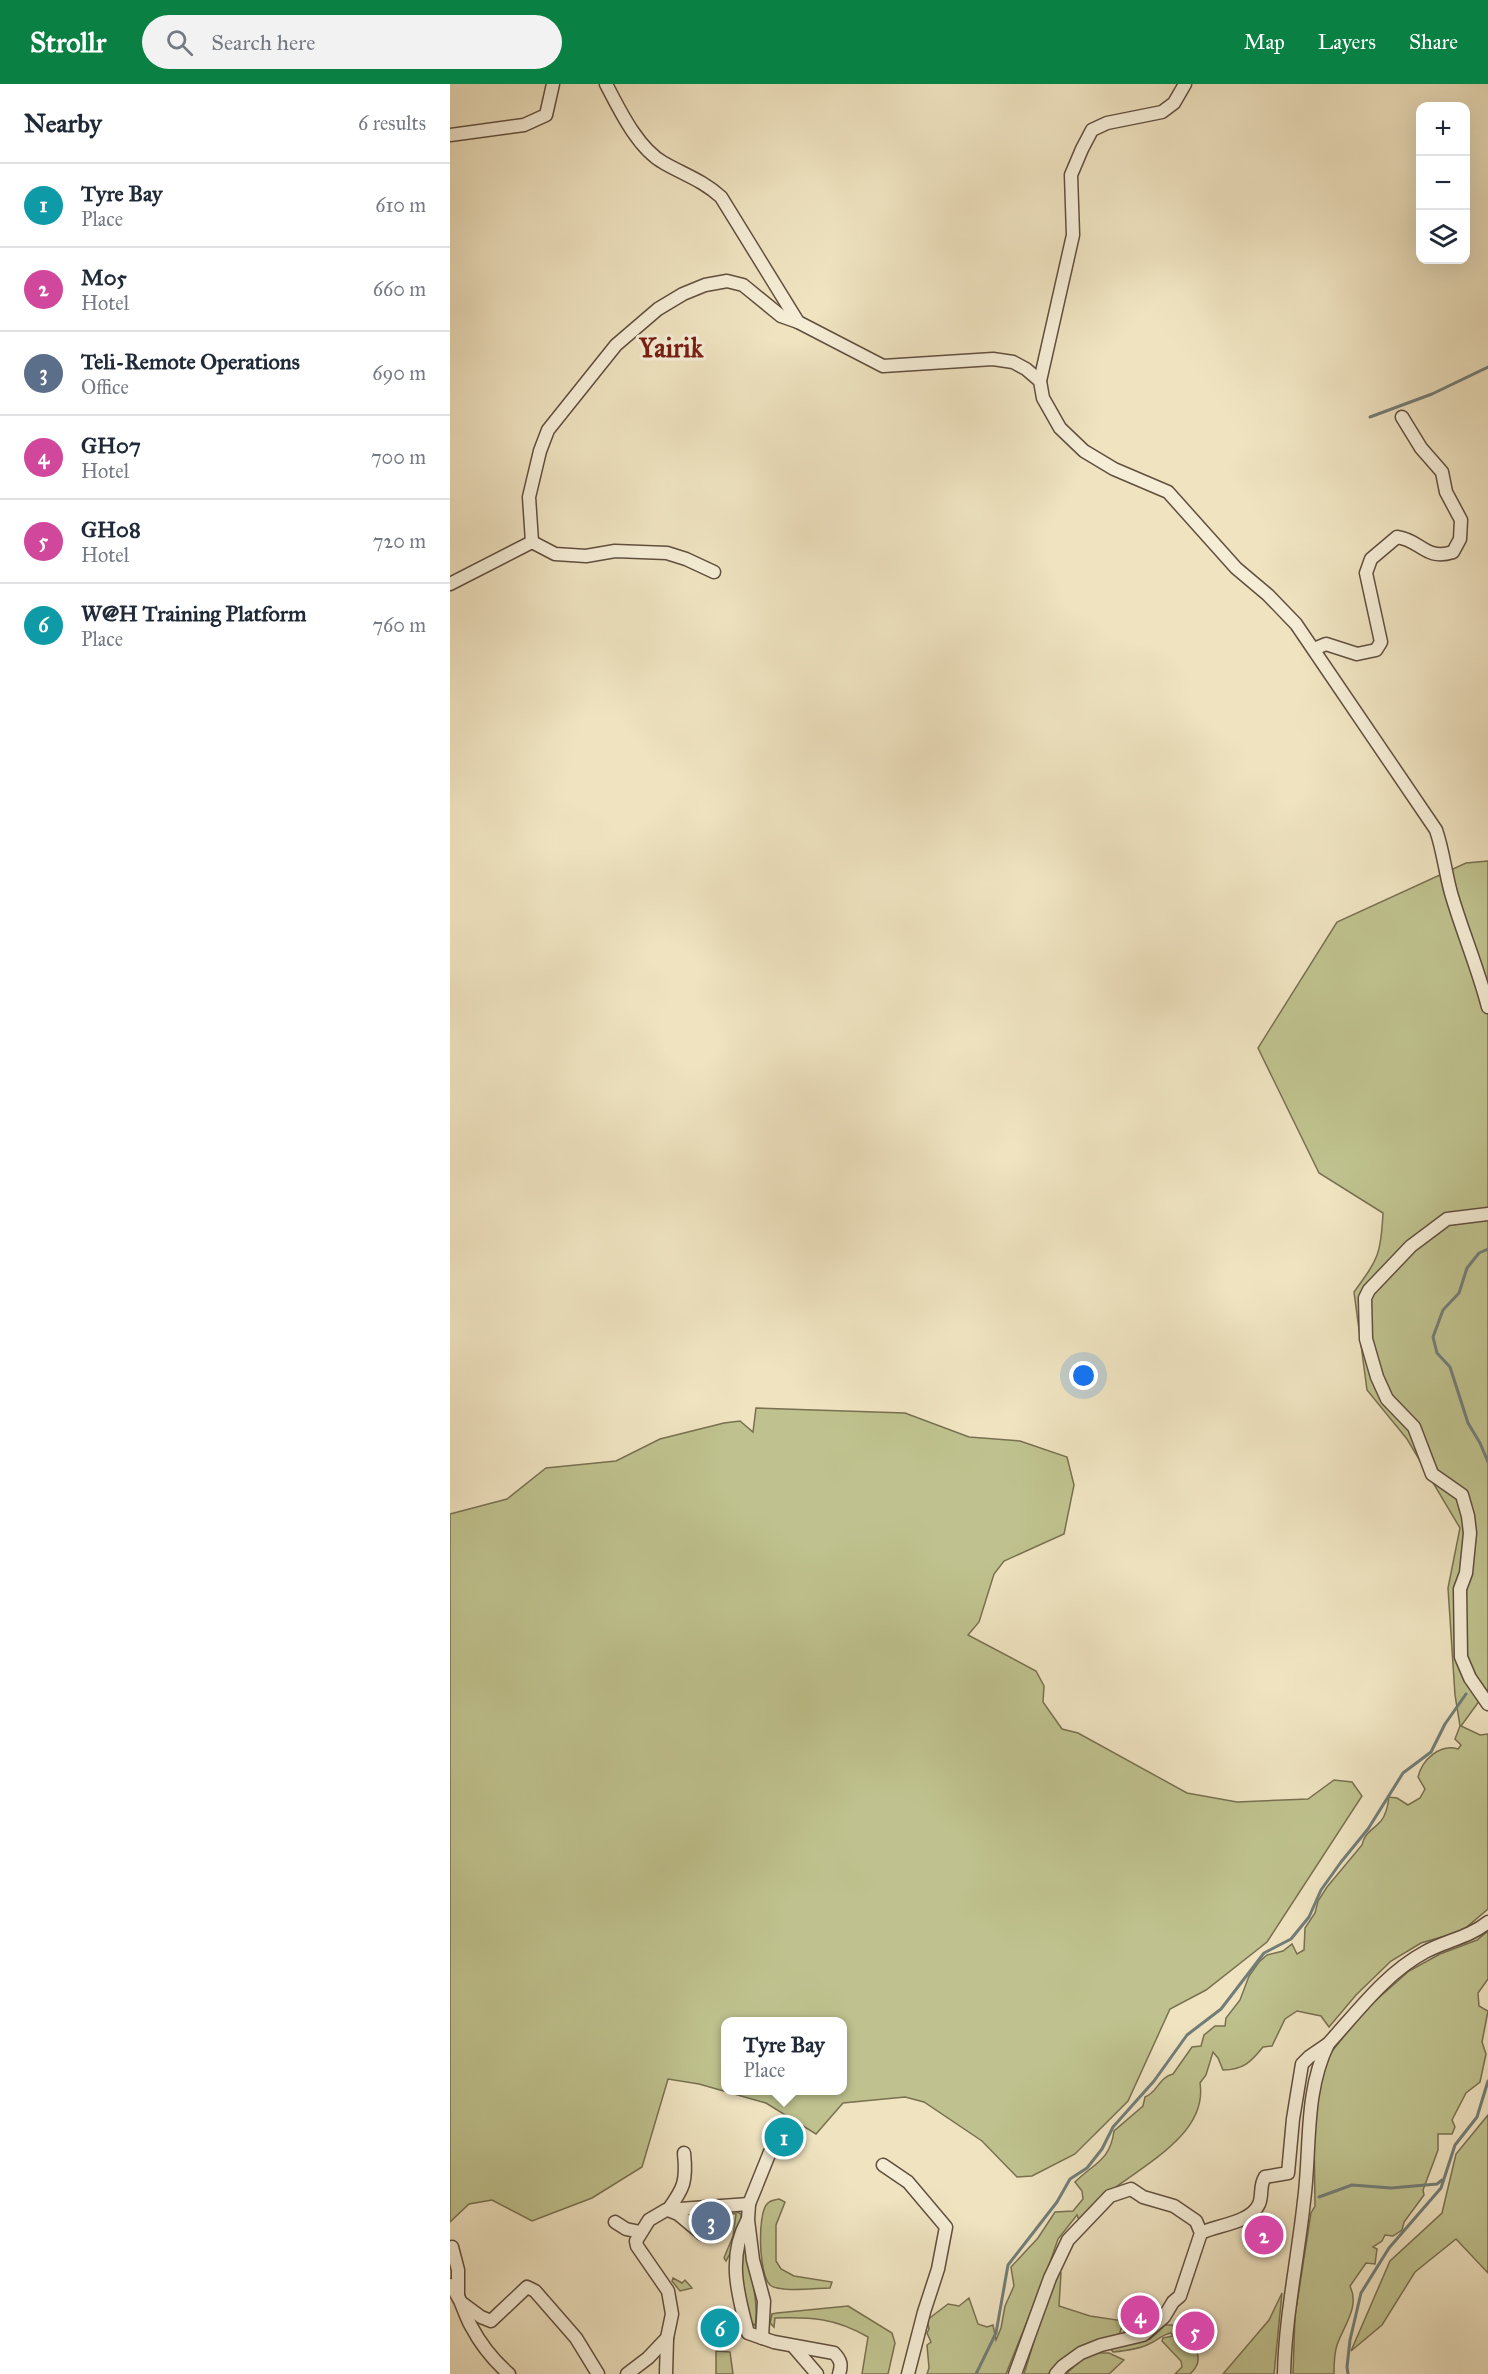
<!DOCTYPE html>
<meta charset="utf-8">
<style>
:root{--surface:#fff;--page:#f2f2f3;--text:#1f2937;--muted:#747a83;--line:#e0e1e3;--accent:#0b8043}
body{margin:0;font-family:"IM FELL Great Primer",serif;background:var(--page);color:var(--text)}
.controls{position:absolute;right:18px;top:18px;display:grid;overflow:hidden;border-radius:12px;box-shadow:0 6px 24px #0002}
.controls button{width:54px;height:54px;display:grid;place-items:center;padding:0;border:0;border-bottom:2px solid var(--line);background:var(--surface);color:var(--text);font:30px sans-serif}
.you{position:absolute;left:634px;top:1292px;width:21px;height:21px;margin:-15px;border:4px solid #fff;border-radius:50%;background:#1a73e8;box-shadow:0 0 0 9px #1a73e833}
.badge{display:grid;place-items:center;width:39px;height:39px;border-radius:50%;background:var(--accent);color:#fff;font-size:20px;font-weight:700}
.pin{position:absolute;translate:-50% -50%;border:3px solid #fff;box-shadow:0 2px 6px #0006}
.popup{position:absolute;left:271px;top:1933px;width:126px;height:78px;box-sizing:border-box;display:grid;place-content:center;border-radius:12px;background:var(--surface);filter:drop-shadow(0 2px 4px #0005);font-size:20px;white-space:nowrap;color:var(--muted)}
.popup b{font-size:22px;color:var(--text)}
.popup::after{content:'';position:absolute;left:50%;top:100%;margin-left:-12px;border:12px solid transparent;border-top-color:var(--surface)}
.list{margin:0;padding:0;list-style:none}
h2{display:flex;justify-content:space-between;align-items:center;height:78px;margin:0;padding:0 24px;font-size:26px}
h2 small{font-size:20px;font-weight:400;color:var(--muted)}
.list li{display:grid;grid-template-columns:39px 1fr auto;gap:18px;align-items:center;box-sizing:border-box;height:84px;padding:0 24px;border-top:2px solid var(--line)}
.list b{display:block;font-size:22px;white-space:nowrap}
.list p{margin:0;font-size:20px;white-space:nowrap;color:var(--muted)}
.list em{font-size:20px;font-style:normal;color:var(--muted)}
.icon{flex:none;width:33px;height:33px;fill:none;stroke:currentColor;stroke-width:2;stroke-linecap:round;stroke-linejoin:round}
.map{position:relative;flex:none;width:1038px;height:2290px;overflow:hidden}
header{display:flex;align-items:center;gap:36px;box-sizing:border-box;height:84px;padding:0 30px;background:var(--accent);color:#fff}
header strong{font-size:28px}
nav{display:flex;gap:33px;margin-inline-start:auto;font-size:21px}
.search{width:420px;height:54px;background:var(--page);display:flex;align-items:center;gap:15px;box-sizing:border-box;padding:0 21px;border-radius:33px;color:var(--muted);font-size:22px}
main{display:flex}
aside{flex:1;background:var(--surface)}
.map>svg:first-child{display:block}
.green{fill:#bfc28e;stroke:#787051;stroke-width:1.5;fill-rule:evenodd}
.lines{fill:none;stroke-linecap:round;stroke-linejoin:round}
.stream{stroke:#727d78;stroke-width:3}
.minor-casing{stroke:#614f3f;stroke-width:15}
.minor{stroke:#f5edd6;stroke-width:12}
.labels{text-anchor:middle;dominant-baseline:central;stroke-width:6;stroke-linejoin:round;paint-order:stroke}
.quarter-label{font-size:27px;font-weight:bold;fill:#7a1f14;stroke:#f5edd6}
</style>
<header>
<strong>Strollr</strong>
<div class="search"><svg class="icon" aria-label="search" viewBox="0 0 24 24"><circle cx="10" cy="10" r="6"/><path d="M15 15l6 6"/></svg>Search here</div>
<nav><a>Map</a><a>Layers</a><a>Share</a></nav>
</header>
<main>
<aside>
<h2>Nearby<small>6 results</small></h2>
<ul class="list">
<li><span class="badge" style="background:#0f9aa8">1</span><div><b>Tyre Bay</b><p>Place</p></div><em>610 m</em></li>
<li><span class="badge" style="background:#d1479c">2</span><div><b>M05</b><p>Hotel</p></div><em>660 m</em></li>
<li><span class="badge" style="background:#5c6f8a">3</span><div><b>Teli-Remote Operations</b><p>Office</p></div><em>690 m</em></li>
<li><span class="badge" style="background:#d1479c">4</span><div><b>GH07</b><p>Hotel</p></div><em>700 m</em></li>
<li><span class="badge" style="background:#d1479c">5</span><div><b>GH08</b><p>Hotel</p></div><em>720 m</em></li>
<li><span class="badge" style="background:#0f9aa8">6</span><div><b>W@H Training Platform</b><p>Place</p></div><em>760 m</em></li>
</ul>
</aside>
<div class="map">
<svg width="1038" height="2290" viewBox="0 0 1038 2290">
<rect width="100%" height="100%" fill="#efe3c0"/>
<filter id="stains"><feTurbulence type="fractalNoise" baseFrequency=".00333" numOctaves="4"/><feColorMatrix values="0 0 0 0 .2 0 0 0 0 .09 0 0 0 0 .02 0 0 0 .5 -.17"/></filter>
<radialGradient id="worn" r=".72"><stop offset=".6" stop-color="#630" stop-opacity="0"/><stop offset="1" stop-color="#630" stop-opacity=".3"/></radialGradient>
<!-- green -->
<g class="green">
<path d="M1038,777V1605L1011,1642L1030,1651L1038,1650V1825L1012,1847L971,1859L941,1877L906,1911L879,1943L871,1932L847,1927L835,1935L822,1962L813,1963C801,1978 793,1986 773,1986L768,1974L763,1968L756,1991L750,1999C760,2062 659,2094 629,2136L627,2131L608,2155L596,2190L556,2290H477L479,2284L477,2261L481,2258L477,2249L479,2245L477,2236L498,2220L509,2222L519,2214L528,2240L537,2243L543,2241L546,2256L551,2244L555,2222L564,2202L561,2183L588,2154L605,2128L623,2127L633,2115L632,2107L625,2098C644,2079 660,2077 664,2047L693,2022L695,2013C707,2009 709,1993 723,1990L742,1963L751,1962L754,1951L765,1942H775L776,1934L790,1916L799,1892L809,1878L817,1871L833,1867L842,1860L847,1870L854,1866L855,1844L865,1829L868,1817L877,1803L912,1761C914,1749 923,1746 931,1737C936,1731 938,1721 939,1713L947,1714L958,1721L970,1714L975,1705L968,1693C972,1676 990,1659 1008,1665L1011,1661L1005,1655L1010,1642L1005,1611L998,1504L1010,1444L957,1355L917,1306L904,1208C928,1175 931,1171 933,1129L869,1089L808,964L887,838L1016,779Z"/>
<path d="M306,1324L455,1329L519,1353L570,1357L617,1373L624,1401L614,1450L554,1477L544,1490L529,1538L518,1551L586,1587L594,1602L593,1618L612,1645L628,1649L737,1709L787,1718L858,1715L884,1696L902,1698L912,1712L817,1858L756,1906L720,1925L678,2017L625,2070L582,2092L567,2093L532,2057L474,2018L455,2013L393,2019L366,2050L316,2019L249,2000L218,1995L192,2083L142,2114L82,2137L42,2116L19,2120L0,2138V1430L57,1415L96,1384L166,1377L210,1355L274,1339L290,1337L303,1348ZM276,1938H392V2006H276Z"/>
<path d="M1038,1847V1895L1028,1909L1029,1922L1038,1927L1032,1958L1036,1970L1030,1998L1016,2009L1002,2036L1005,2043L1002,2050H988V2066L973,2106L974,2111L954,2138L952,2146L943,2152L935,2151L932,2157L923,2163L927,2165L925,2180L916,2179L900,2202C910,2223 894,2241 887,2261C884,2270 884,2281 884,2290H843L845,2232L861,2129L865,2122L864,2047L869,2007L879,1971L916,1925L959,1887L990,1870L1027,1856Z"/>
<polygon points="1038,2031 1038,2189 1006,2155 965,2188 932,2241 901,2267 940,2177 992,2129 1006,2070"/>
<path d="M329,2115L335,2118L326,2141V2177L331,2185L344,2192L382,2198L380,2204C367,2204 330,2209 320,2201C309,2191 307,2131 317,2120C320,2116 324,2116 329,2115Z"/>
<path d="M283,2126L291,2130C294,2145 283,2164 276,2177L274,2174L283,2152L286,2130L276,2129L275,2136L252,2133L262,2128Z"/>
<path d="M297,2154C297,2182 310,2216 305,2242C290,2229 288,2171 297,2154Z"/>
<polygon points="605,2189 611,2189 609,2222 640,2232 674,2237 669,2251 609,2279 598,2290 574,2290"/>
<polygon points="223,2194 232,2199 235,2196 242,2204 230,2207 222,2197"/>
<polygon points="832,2209 824,2290 773,2290 819,2236"/>
<path d="M398,2222L442,2249L445,2259L438,2290H412L418,2253C385,2234 362,2233 325,2234L324,2243L320,2239L322,2230L327,2229Z"/>
<polygon points="678,2237 700,2243 673,2251"/>
<path d="M715,2241H722C737,2254 761,2271 740,2290H725L732,2283L731,2277L712,2257L713,2254L723,2252L721,2249C711,2251 708,2256 699,2260C690,2265 673,2267 663,2268L660,2264L700,2255Z"/>
<polygon points="266,2267 280,2268 283,2290 266,2290"/>
<polygon points="648,2269 659,2269 674,2276 659,2290 616,2290 632,2275"/>
</g>
<g class="lines">
<!-- stream -->
<g class="stream">
<polyline points="920,333 982,310 1038,283"/>
<polyline points="1038,1165 1029,1169 1017,1184 1009,1209 993,1226 983,1253 987,1269 1000,1283 1018,1339 1030,1359 1038,1378"/>
<polyline points="869,2113 902,2101 941,2104 987,2100 992,2096"/>
<polyline points="526,2290 546,2249 558,2181 607,2118 620,2095 637,2084 652,2065 663,2043 704,1997 737,1951 771,1925 814,1869 841,1855 859,1833 871,1806 891,1778 918,1745 953,1689 981,1668 995,1640 1016,1610"/>
<polyline points="898,2290 897,2283 900,2256 911,2209 939,2164 991,2104 1005,2061 1027,2033 1038,1997"/>
</g>
<!-- minor casing -->
<g class="minor-casing">
<g id="minor">
<path d="M156,0C169,25 188,65 214,79C235,91 252,96 271,113L348,238L433,282L543,275L563,278L576,285L590,297L593,314L610,344L634,367L664,385L718,408L786,484L818,511L846,540L986,746C993,766 995,787 1001,809C1012,847 1028,884 1038,923"/>
<polyline points="0,51 74,41 96,31 103,0"/>
<polyline points="590,297 623,151 621,91 632,65 642,46 657,39 712,28 724,19 735,0"/>
<polyline points="82,458 79,413 90,367 98,346 166,261 208,225 233,210 255,201 277,197 293,201 331,232 348,238"/>
<polyline points="82,458 105,470 136,472 165,467 217,469 236,475 264,488"/>
<polyline points="0,500 82,458"/>
<path d="M864,565L876,560L907,570L926,566L931,558L916,489L921,475L947,453C971,456 975,477 1003,468L1010,455L1011,436L996,408L992,388L971,364L952,333"/>
<polyline points="1038,1130 997,1135 961,1162 919,1206 915,1214 916,1255 927,1293 937,1315 964,1343 982,1390 1012,1411 1018,1432 1020,1449 1016,1489 1010,1505 1011,1573 1020,1594 1038,1620"/>
<path d="M234,2069C237,2097 234,2104 218,2126L228,2130L252,2150"/>
<polyline points="433,2081 458,2098 496,2143 488,2185 474,2228 458,2290"/>
<polyline points="299,2120 320,2068"/>
<path d="M297,2137C277,2173 288,2212 298,2249L324,2258L384,2269C391,2276 392,2281 389,2290"/>
<polyline points="165,2138 176,2145 190,2148"/>
<path d="M751,2149C767,2141 801,2139 809,2120C813,2111 809,2102 815,2093L838,2089L843,2035L852,1980L859,1973L878,1960"/>
<polyline points="2,2163 8,2186 8,2210"/>
<path d="M0,2201C13,2216 12,2226 21,2242C31,2261 43,2276 59,2290"/>
<polyline points="12,2219 31,2233 41,2237 77,2203 85,2207 126,2254 148,2290"/>
<polyline points="343,2262 367,2290"/>
<polyline points="177,2290 198,2274 217,2254 222,2230 218,2207 187,2162 186,2157 199,2136 216,2126 299,2120 298,2136 303,2176 314,2217 312,2254"/>
<polyline points="216,2290 217,2254"/>
<polyline points="565,2290 600,2194 618,2156 660,2112 681,2105 693,2113 724,2122 746,2137 751,2149 730,2212 723,2218 714,2233 693,2251 651,2261 631,2269 613,2282 606,2290"/>
<path d="M834,2290C835,2235 848,2173 854,2117C861,2065 854,2009 878,1960C908,1927 936,1889 975,1868C995,1857 1020,1853 1038,1838"/>
</g>
</g>
<!-- minor -->
<use href="#minor" class="minor"/>
</g>
<g class="labels">
<!-- quarter labels -->
<g class="quarter-label">
<text x="221" y="263">Yairik</text>
</g>
</g>
<rect width="100%" height="100%" filter="url(#stains)"/>
<rect width="100%" height="100%" fill="url(#worn)"/>
</svg>
<div class="controls">
<button>+</button>
<button>−</button>
<button><svg class="icon" aria-label="layers" viewBox="0 0 24 24"><path d="M12 4l9 5-9 5-9-5zM3 14l9 5 9-5"/></svg></button>
</div>
<div class="you"></div>
<div class="pin badge" style="left:334px;top:2053px;background:#0f9aa8">1</div>
<div class="popup"><b>Tyre Bay</b>Place</div>
<div class="pin badge" style="left:814px;top:2151px;background:#d1479c">2</div>
<div class="pin badge" style="left:261px;top:2137px;background:#5c6f8a">3</div>
<div class="pin badge" style="left:690px;top:2231px;background:#d1479c">4</div>
<div class="pin badge" style="left:745px;top:2247px;background:#d1479c">5</div>
<div class="pin badge" style="left:270px;top:2244px;background:#0f9aa8">6</div>
</div>
</main>
